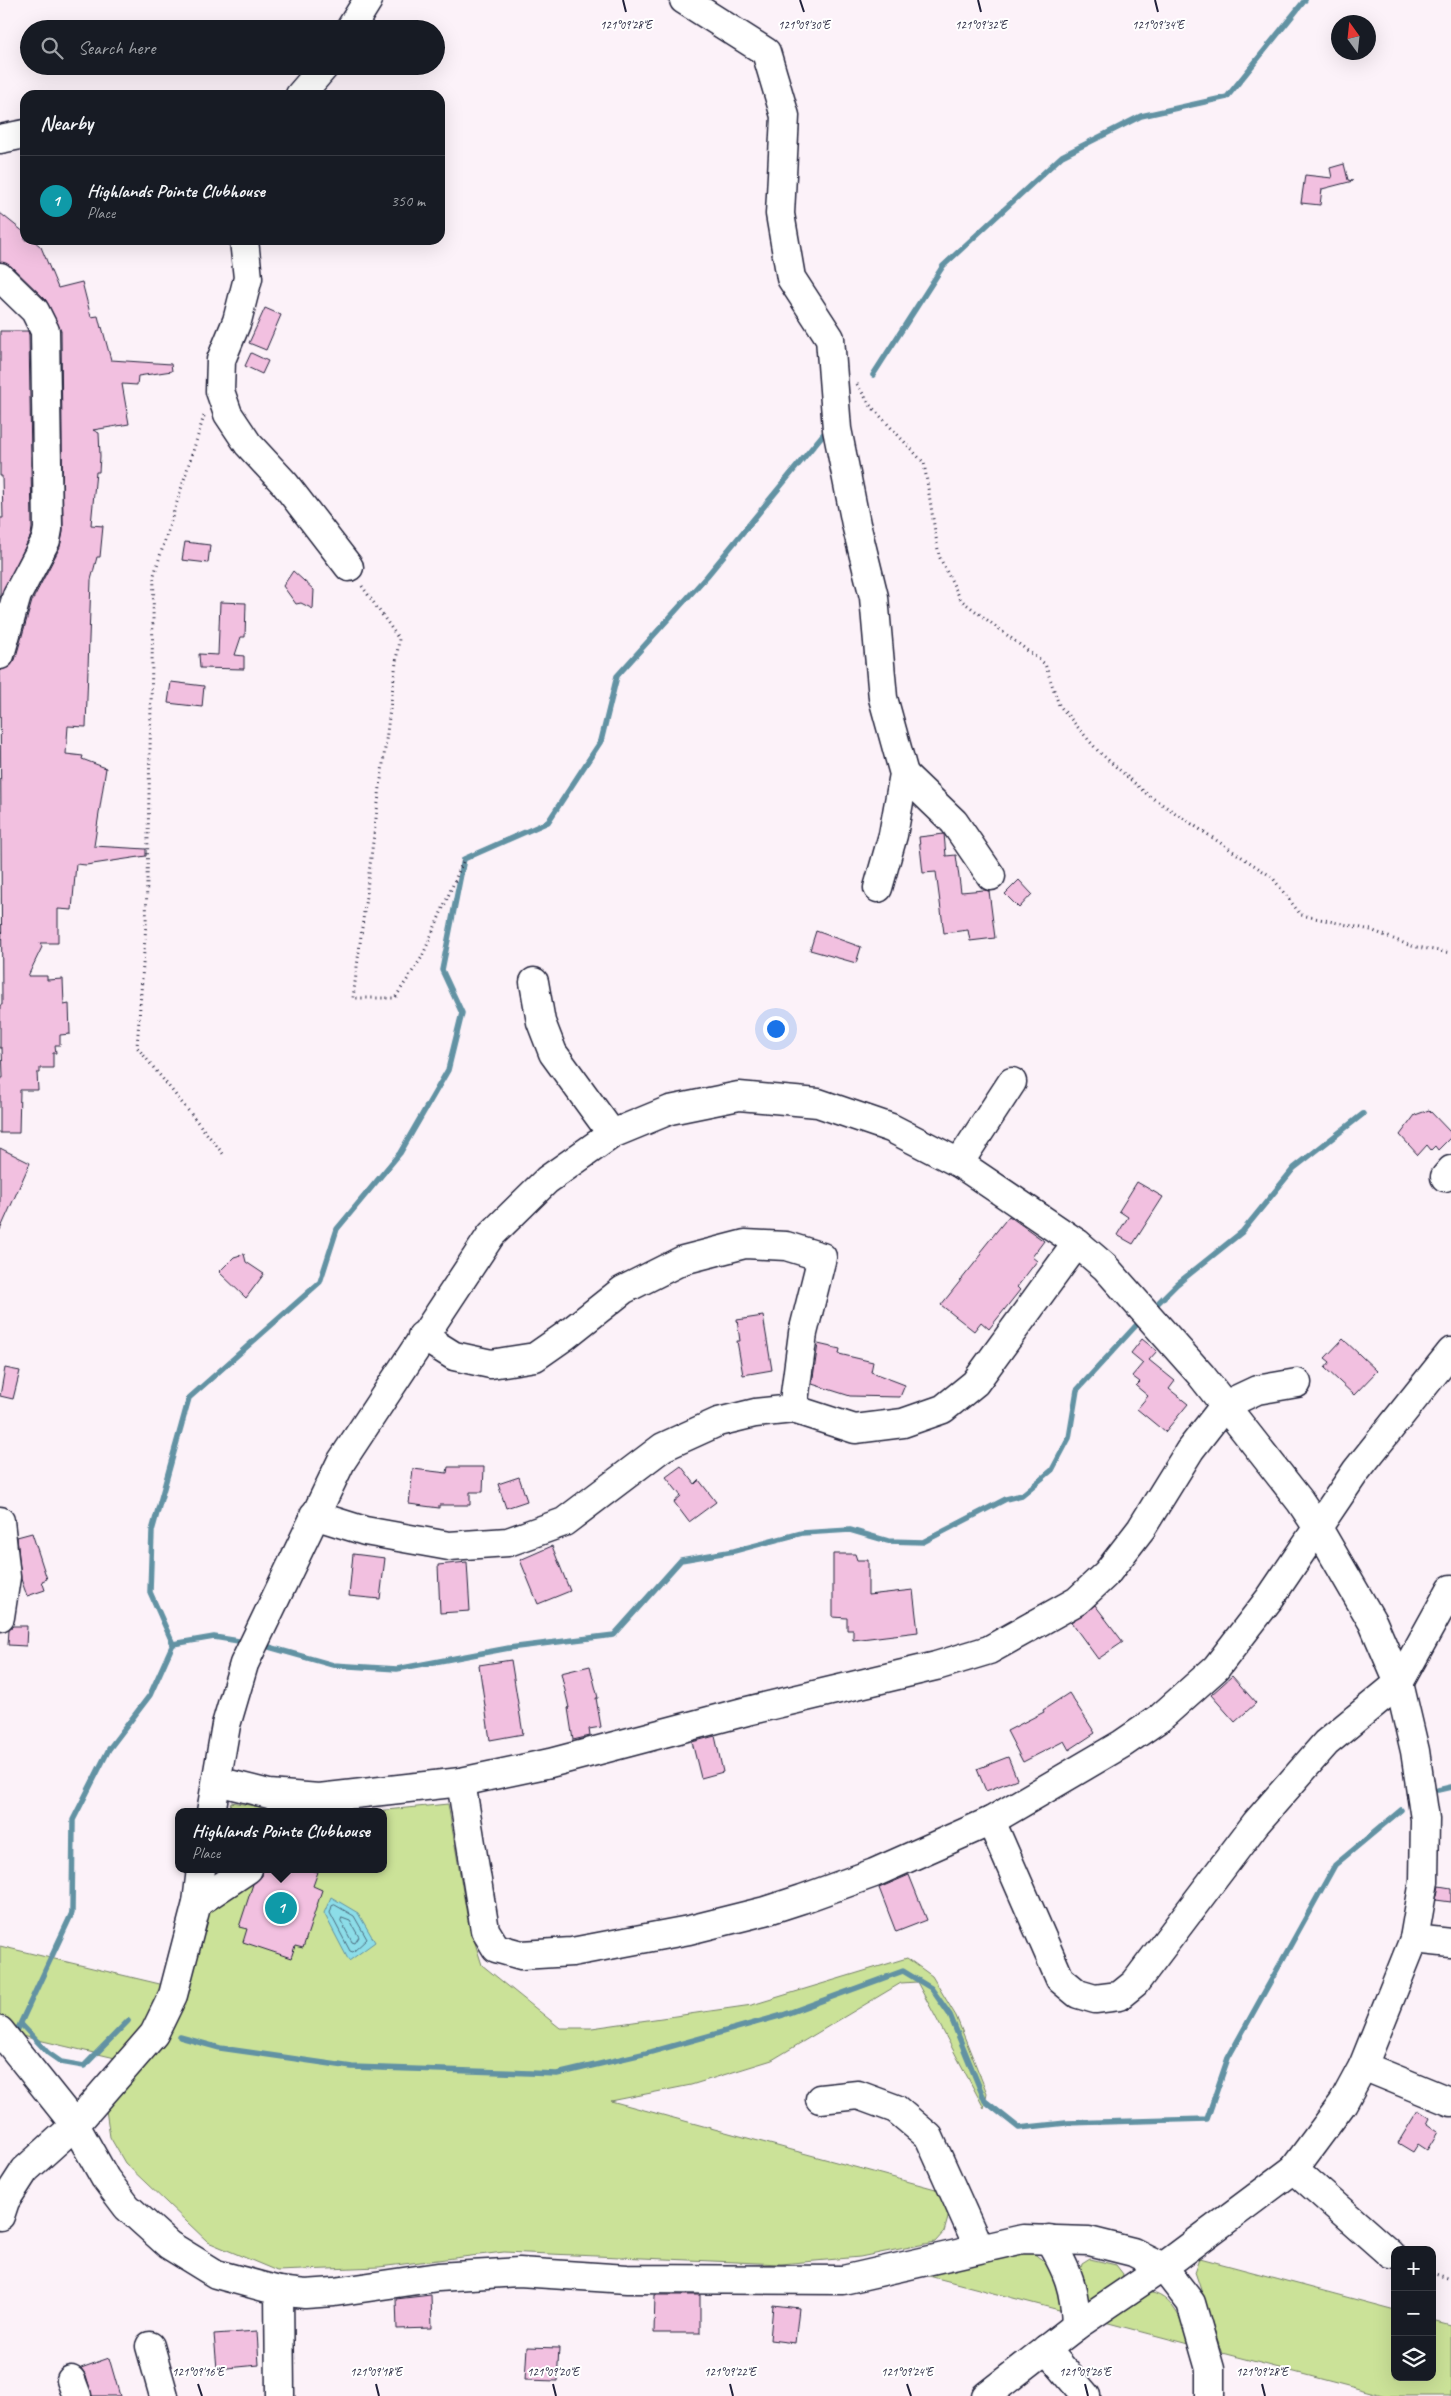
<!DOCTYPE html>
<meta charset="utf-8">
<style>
:root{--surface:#171b24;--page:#242831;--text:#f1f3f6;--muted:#9ea1a6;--line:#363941;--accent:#1f6fb2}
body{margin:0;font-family:Caveat,sans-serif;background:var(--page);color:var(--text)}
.controls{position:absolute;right:15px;bottom:15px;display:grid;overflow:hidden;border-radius:10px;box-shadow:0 5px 20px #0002}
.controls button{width:45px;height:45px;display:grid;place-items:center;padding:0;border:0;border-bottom:1px solid var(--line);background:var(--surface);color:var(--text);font:25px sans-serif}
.compass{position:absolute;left:1331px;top:15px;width:45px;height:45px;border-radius:50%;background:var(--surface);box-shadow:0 5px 20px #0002;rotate:345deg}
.you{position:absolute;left:775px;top:1028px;width:18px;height:18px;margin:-12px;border:4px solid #fff;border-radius:50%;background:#1a73e8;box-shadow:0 0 0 8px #1a73e833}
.badge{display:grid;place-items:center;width:32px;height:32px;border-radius:50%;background:var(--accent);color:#fff;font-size:16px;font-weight:700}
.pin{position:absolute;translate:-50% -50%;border:2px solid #fff;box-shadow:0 1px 5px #0006}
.popup{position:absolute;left:175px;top:1808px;width:212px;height:65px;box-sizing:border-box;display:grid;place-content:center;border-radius:10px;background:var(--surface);filter:drop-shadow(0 1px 4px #0005);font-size:16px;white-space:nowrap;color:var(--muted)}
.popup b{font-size:19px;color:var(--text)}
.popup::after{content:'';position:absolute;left:50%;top:100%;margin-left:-10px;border:10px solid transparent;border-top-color:var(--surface)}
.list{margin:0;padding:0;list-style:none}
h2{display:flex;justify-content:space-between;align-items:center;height:65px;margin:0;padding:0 20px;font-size:21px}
h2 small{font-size:16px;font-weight:400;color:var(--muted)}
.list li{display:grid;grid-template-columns:32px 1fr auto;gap:15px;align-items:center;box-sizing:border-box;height:90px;padding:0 20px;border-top:1px solid var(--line)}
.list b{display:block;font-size:19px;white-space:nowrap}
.list p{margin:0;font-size:16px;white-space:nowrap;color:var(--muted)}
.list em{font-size:16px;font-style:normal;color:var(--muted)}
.icon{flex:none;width:28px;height:28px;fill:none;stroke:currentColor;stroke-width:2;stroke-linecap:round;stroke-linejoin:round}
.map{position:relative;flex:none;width:1451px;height:2396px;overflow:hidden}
.search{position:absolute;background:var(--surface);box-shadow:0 5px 20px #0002;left:20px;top:20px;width:425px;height:55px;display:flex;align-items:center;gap:12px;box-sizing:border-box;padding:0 18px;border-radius:28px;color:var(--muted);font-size:19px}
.panel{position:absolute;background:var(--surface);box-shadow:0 5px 20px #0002;left:20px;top:90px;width:425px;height:155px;border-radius:15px}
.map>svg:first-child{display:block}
.green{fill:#cbe298;stroke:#76826a}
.water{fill:#8cdde8;stroke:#6292a3}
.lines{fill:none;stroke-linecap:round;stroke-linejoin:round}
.shore{stroke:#4c6d80;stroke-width:1}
.stream{stroke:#6292a3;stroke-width:5.5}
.building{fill:#f2c0e0;stroke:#22223b}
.minor-casing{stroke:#22223b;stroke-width:31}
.major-casing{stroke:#22223b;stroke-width:31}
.path{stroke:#22223b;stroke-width:3;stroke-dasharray:1 4;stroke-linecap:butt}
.minor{stroke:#fff;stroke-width:28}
.major{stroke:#fff;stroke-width:28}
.ticks{fill:none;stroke:#22223b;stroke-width:2}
.ticks-label{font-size:12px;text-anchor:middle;fill:#22223b;stroke:#fff;stroke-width:4;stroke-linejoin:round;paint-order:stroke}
</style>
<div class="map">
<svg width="1451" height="2396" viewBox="0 0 1451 2396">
<rect width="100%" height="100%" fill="#fcf2f9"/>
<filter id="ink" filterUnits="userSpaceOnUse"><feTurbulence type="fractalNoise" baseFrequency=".02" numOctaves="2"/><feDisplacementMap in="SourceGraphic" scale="10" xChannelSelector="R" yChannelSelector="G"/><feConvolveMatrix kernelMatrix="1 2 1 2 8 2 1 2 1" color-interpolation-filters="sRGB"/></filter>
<g filter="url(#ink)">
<!-- green -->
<g class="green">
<polygon points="231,1802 291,1812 229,1812"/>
<polygon points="448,1804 468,1921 482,1965 560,2028 592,2028 752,2005 907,1958 932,1976 956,2016 987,2093 984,2108 917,1982 901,1983 772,2060 691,2085 611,2101 943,2191 948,2218 944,2232 935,2242 860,2257 781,2264 504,2252 379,2267 277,2271 208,2242 125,2163 110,2137 106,2110 145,2065 0,2031 0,1946 185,1990 215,1869 384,1869 384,1812 365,1812"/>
<polygon points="1020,2253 1033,2253 1053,2268 1063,2311 925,2275"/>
<polygon points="1200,2258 1395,2310 1395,2377 1432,2377 1432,2320 1451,2325 1451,2396 1386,2396 1222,2353 1195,2272"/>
<path d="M1090,2259L1116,2265L1123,2274L1121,2283L1090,2304C1081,2296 1078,2275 1082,2264Z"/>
<path d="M1146,2292C1174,2294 1182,2323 1192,2345L1101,2321Z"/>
</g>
<!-- water -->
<polygon class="water" points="331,1897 358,1913 375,1942 349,1961 324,1913"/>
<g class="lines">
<!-- shore -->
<g class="shore">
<polygon points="335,1905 354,1916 367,1939 353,1952 350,1951 330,1913 332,1906"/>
<polygon points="342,1918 350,1921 359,1937 355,1943 352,1942 341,1921"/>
</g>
<!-- stream -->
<g class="stream">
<polyline points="873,375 943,266 1062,156 1141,116 1227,97 1305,0"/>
<polyline points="1152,1309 1177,1284 1242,1232 1294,1168 1363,1114"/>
<polyline points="173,1644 214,1637 245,1642"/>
<polyline points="262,1645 333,1665 397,1669 509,1648 614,1635 681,1560 734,1551 802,1533 850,1530 888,1541 923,1542 1006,1499 1022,1495 1052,1470 1069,1438 1077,1390 1142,1319"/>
<polyline points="1438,1790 1451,1787"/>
<polyline points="21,2024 48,2053 61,2062 84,2066 128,2021"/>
<polyline points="16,2033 72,1913 73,1820 109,1749 150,1695 173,1644 150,1592 152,1531 189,1398 320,1282 337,1229 400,1153 448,1070 462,1013 442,970 464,859 548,822 601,741 617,676 707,576 825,432"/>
<polyline points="180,2037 220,2048 352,2067 557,2074 651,2052 783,2015 903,1971 931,1988 950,2015 985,2101 1019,2128 1066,2123 1207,2119 1228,2058 1335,1865 1401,1810"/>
</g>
</g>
<!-- building -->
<g class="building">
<polygon points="1344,164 1348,180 1353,181 1322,189 1320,205 1301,203 1305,175 1332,178 1330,168"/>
<polygon points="0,213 25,233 25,240 33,240 41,247 58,288 82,282 91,317 98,316 101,328 102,327 111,360 171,364 172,371 138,376 137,385 122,384 129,424 93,430 99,433 100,456 99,472 96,472 91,525 103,526 100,557 97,557 91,580 86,727 68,726 66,754 83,756 82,759 106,768 94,846 146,849 146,856 86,865 76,864 72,910 58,909 58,943 40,943 42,947 28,976 47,976 47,980 63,979 64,1005 69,1004 70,1034 60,1035 60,1045 55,1045 56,1053 53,1053 53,1068 40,1068 40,1073 37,1073 38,1090 20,1090 19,1133 0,1133 0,1078 3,1078 2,1048 0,1048 0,1005 2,1005 0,670 10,666 15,660 32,601 60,547 63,532 61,331 46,300 11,266 0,262"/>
<polygon points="265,308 281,315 266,350 249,343"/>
<polygon points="0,331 28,331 29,335 32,528 31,535 0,598 0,518 3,518 2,476 0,476"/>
<polygon points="251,353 268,361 262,374 245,366"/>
<polygon points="185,542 210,545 208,563 182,560"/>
<polygon points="293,571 314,590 313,609 301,603 296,604 283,586"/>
<polygon points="220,602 246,603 245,637 241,637 235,655 244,656 244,669 200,668 199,654 218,655"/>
<polygon points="171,682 204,686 202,707 168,703"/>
<polygon points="944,834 946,856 956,855 961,892 984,890 989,891 995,938 970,941 968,930 944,933 936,872 923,873 919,837"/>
<polygon points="1019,880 1032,894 1019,908 1005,894"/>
<polygon points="816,931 861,947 856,963 810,950"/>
<polygon points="1429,1110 1451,1133 1451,1137 1438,1150 1435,1146 1431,1150 1427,1145 1418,1155 1400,1135 1415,1115"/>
<polygon points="0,1148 30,1163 0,1230"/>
<polygon points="1137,1182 1163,1197 1133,1244 1117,1235 1128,1217 1119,1211"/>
<polygon points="1009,1216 1044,1241 1032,1257 1037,1261 1017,1287 1020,1290 989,1329 981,1322 974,1331 941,1305 982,1254 980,1252"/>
<polygon points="244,1254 246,1262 264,1274 246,1298 219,1272 234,1257"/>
<polygon points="763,1316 772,1370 743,1375 737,1341 740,1341 737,1320"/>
<polygon points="1142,1339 1157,1351 1149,1360 1175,1381 1169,1389 1188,1404 1165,1432 1137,1409 1148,1396 1136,1386 1140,1382 1132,1376 1143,1363 1131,1353"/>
<polygon points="1343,1339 1377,1371 1354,1395 1325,1368 1330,1362 1325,1358"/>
<polygon points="818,1344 840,1349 839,1354 873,1362 871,1372 905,1385 900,1397 850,1396 812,1384"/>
<polygon points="5,1368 20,1371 13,1399 0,1396"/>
<polygon points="681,1466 695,1484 699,1480 716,1502 689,1522 674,1502 681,1496 666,1477"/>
<polygon points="448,1467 484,1467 483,1492 470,1492 470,1505 439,1505 439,1508 409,1504 413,1469 447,1473"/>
<polygon points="519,1477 527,1501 506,1508 498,1484"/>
<polygon points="32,1533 47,1579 42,1581 45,1590 27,1596 21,1579 17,1537"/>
<polygon points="552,1546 570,1591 538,1604 520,1560"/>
<polygon points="353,1554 385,1558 380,1599 349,1596"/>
<polygon points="833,1554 855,1554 857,1560 868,1560 868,1595 913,1590 918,1632 853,1640 853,1630 847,1630 847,1618 833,1617"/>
<polygon points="467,1562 470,1611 440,1613 438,1565"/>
<polygon points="1095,1605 1123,1642 1098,1659 1071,1622"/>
<polygon points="13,1626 27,1626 26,1646 8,1645 9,1629"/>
<polygon points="511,1660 523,1734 490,1740 479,1665"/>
<polygon points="590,1666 598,1698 596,1698 601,1727 589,1729 590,1736 573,1740 568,1708 569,1708 561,1673"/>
<polygon points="1232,1676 1256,1703 1235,1722 1211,1695"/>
<polygon points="1069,1693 1095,1733 1069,1750 1064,1741 1023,1762 1007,1731 1044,1712 1043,1710"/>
<polygon points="715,1736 723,1772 701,1778 692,1742"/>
<polygon points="1008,1757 1017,1779 986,1791 977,1769"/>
<polygon points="263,1869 308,1869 318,1872 313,1886 322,1890 303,1948 295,1946 291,1958 243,1942 247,1929 239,1927 253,1884 262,1876"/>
<polygon points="909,1875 927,1920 896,1932 879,1888"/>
<polygon points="1439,1886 1451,1888 1451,1902 1436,1900"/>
<polygon points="1418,2110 1430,2118 1427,2124 1438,2132 1427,2150 1418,2144 1413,2152 1398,2143"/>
<polygon points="431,2295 432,2328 397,2329 396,2299"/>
<polygon points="655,2295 700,2295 700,2333 654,2333"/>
<polygon points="773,2305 799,2308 795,2343 770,2340"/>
<polygon points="257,2331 259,2365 217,2369 214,2334"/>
<polygon points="527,2347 559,2348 557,2381 525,2380"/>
<polygon points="109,2358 120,2396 92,2396 86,2375 81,2368"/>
</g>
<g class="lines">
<!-- minor casing -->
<g class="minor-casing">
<g id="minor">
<polyline points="684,0 766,52 785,116 780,214 791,278 830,338 837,429 856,524 874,597 883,698 904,774 893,835 878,888"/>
<polyline points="244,240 248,278 237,321 221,360 220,391 228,414 248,444 285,484 349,567"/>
<polyline points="0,277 35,311 45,331 48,529 46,540 17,595 0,655"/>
<polyline points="904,774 954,822 991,876"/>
<polyline points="534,982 541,1022 553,1053 612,1134"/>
<polyline points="959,1163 1012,1082"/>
<polyline points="1445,1177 1451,1170"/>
<polyline points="422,1336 454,1356 491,1364 535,1357 565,1336 623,1290 683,1260 745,1244 786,1246 822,1257 803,1333 793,1409"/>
<polyline points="314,1515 365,1531 449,1546 508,1542 564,1522 663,1447 718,1422 755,1413 793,1409 855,1429 903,1423 943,1409 975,1383 1077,1243"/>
<polyline points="0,1521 6,1577 0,1617"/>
<polyline points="217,1781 269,1794 319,1798 461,1782 550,1763 747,1711 936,1666 989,1650 1077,1601 1107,1573 1141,1529 1190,1450 1225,1405 1257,1390 1297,1383"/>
<polyline points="461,1782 485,1930 496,1948 521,1955 572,1952 689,1930 765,1911 802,1899 874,1873 991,1821 1122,1744 1160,1718 1216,1668 1270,1598 1356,1471 1451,1352"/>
<polyline points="211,1812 226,1725 244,1664 341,1462 491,1235 547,1180 612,1134 670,1110 739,1096 818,1103 891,1128 959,1163 1077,1243 1105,1267 1201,1375 1300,1501 1318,1528 1373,1623 1399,1683 1415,1751 1425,1819 1424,1881 1414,1939 1363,2066 1343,2103 1294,2169 1163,2267 1076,2326 986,2396"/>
<polyline points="991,1821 1060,1979 1078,1994 1095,1999 1119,1996 1135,1983 1256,1823 1326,1743 1399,1683 1451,1589"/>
<polyline points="197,1903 248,1869"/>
<polyline points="1414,1939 1451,1943"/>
<polyline points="0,2031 75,2125 105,2178 127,2207 169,2245 216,2274 279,2291 305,2294 334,2292 438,2277 519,2272 627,2279 843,2280 1023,2239 1089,2241 1133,2252 1163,2267 1191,2303 1210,2369 1210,2396"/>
<polyline points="1363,2066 1451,2102"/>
<polyline points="820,2099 858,2095 896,2109 929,2137 979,2248"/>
<polyline points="1294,2169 1390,2254"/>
<polyline points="0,2216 5,2201 25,2170 75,2125 154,2034 173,1995 197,1903 201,1869"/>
<path d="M1049,2239C1068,2272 1075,2288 1076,2326"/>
<polyline points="279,2291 280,2396"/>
<polyline points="150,2346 164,2396"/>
<polyline points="1046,2349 1086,2396"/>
<polyline points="71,2380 77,2396"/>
</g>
</g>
<!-- major casing -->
<g class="major-casing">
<g id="major">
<polyline points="350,29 368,0"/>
<polyline points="300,95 325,66"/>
<polyline points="0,139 25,134"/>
</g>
</g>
<!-- path -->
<g class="path">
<polyline points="857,384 870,405 924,463 939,556 961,600 1045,664 1059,705 1098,751 1148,795 1272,877 1301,915 1371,930 1411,946 1451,953"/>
<polyline points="204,416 154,575 146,924 137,1047 224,1155"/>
<polyline points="362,586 399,639 353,998 395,998 422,957 464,859"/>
<polyline points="1432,2272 1451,2278"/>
</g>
<!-- minor -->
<use href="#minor" class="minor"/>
<!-- major -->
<use href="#major" class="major"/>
</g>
</g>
<!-- ticks -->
<path class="ticks" d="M623,0L626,12M800,0L804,12M978,0L981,12M1155,0L1158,12M198,2384L202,2396M376,2384L379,2396M553,2384L556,2396M730,2384L733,2396M907,2384L911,2396M1085,2384L1088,2396M1262,2384L1265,2396"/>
<g class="ticks-label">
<text x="626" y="29">121°09'28"E</text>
<text x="804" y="29">121°09'30"E</text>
<text x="981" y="29">121°09'32"E</text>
<text x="1158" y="29">121°09'34"E</text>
<text x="198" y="2376">121°09'16"E</text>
<text x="376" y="2376">121°09'18"E</text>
<text x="553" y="2376">121°09'20"E</text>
<text x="730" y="2376">121°09'22"E</text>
<text x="907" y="2376">121°09'24"E</text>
<text x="1085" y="2376">121°09'26"E</text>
<text x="1262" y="2376">121°09'28"E</text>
</g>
</svg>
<div class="controls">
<button>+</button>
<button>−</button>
<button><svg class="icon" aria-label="layers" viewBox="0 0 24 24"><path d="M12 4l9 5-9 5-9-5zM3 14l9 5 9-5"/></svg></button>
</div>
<svg class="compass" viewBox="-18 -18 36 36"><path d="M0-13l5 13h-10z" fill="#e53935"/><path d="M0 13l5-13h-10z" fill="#9ea1a6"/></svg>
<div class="you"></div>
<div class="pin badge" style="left:281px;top:1908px;background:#0f9aa8">1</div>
<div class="popup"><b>Highlands Pointe Clubhouse</b>Place</div>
<div class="search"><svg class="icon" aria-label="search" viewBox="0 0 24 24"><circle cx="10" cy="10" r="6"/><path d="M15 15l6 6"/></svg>Search here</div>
<section class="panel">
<h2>Nearby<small></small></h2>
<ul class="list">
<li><span class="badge" style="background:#0f9aa8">1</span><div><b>Highlands Pointe Clubhouse</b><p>Place</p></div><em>350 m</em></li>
</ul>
</section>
</div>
